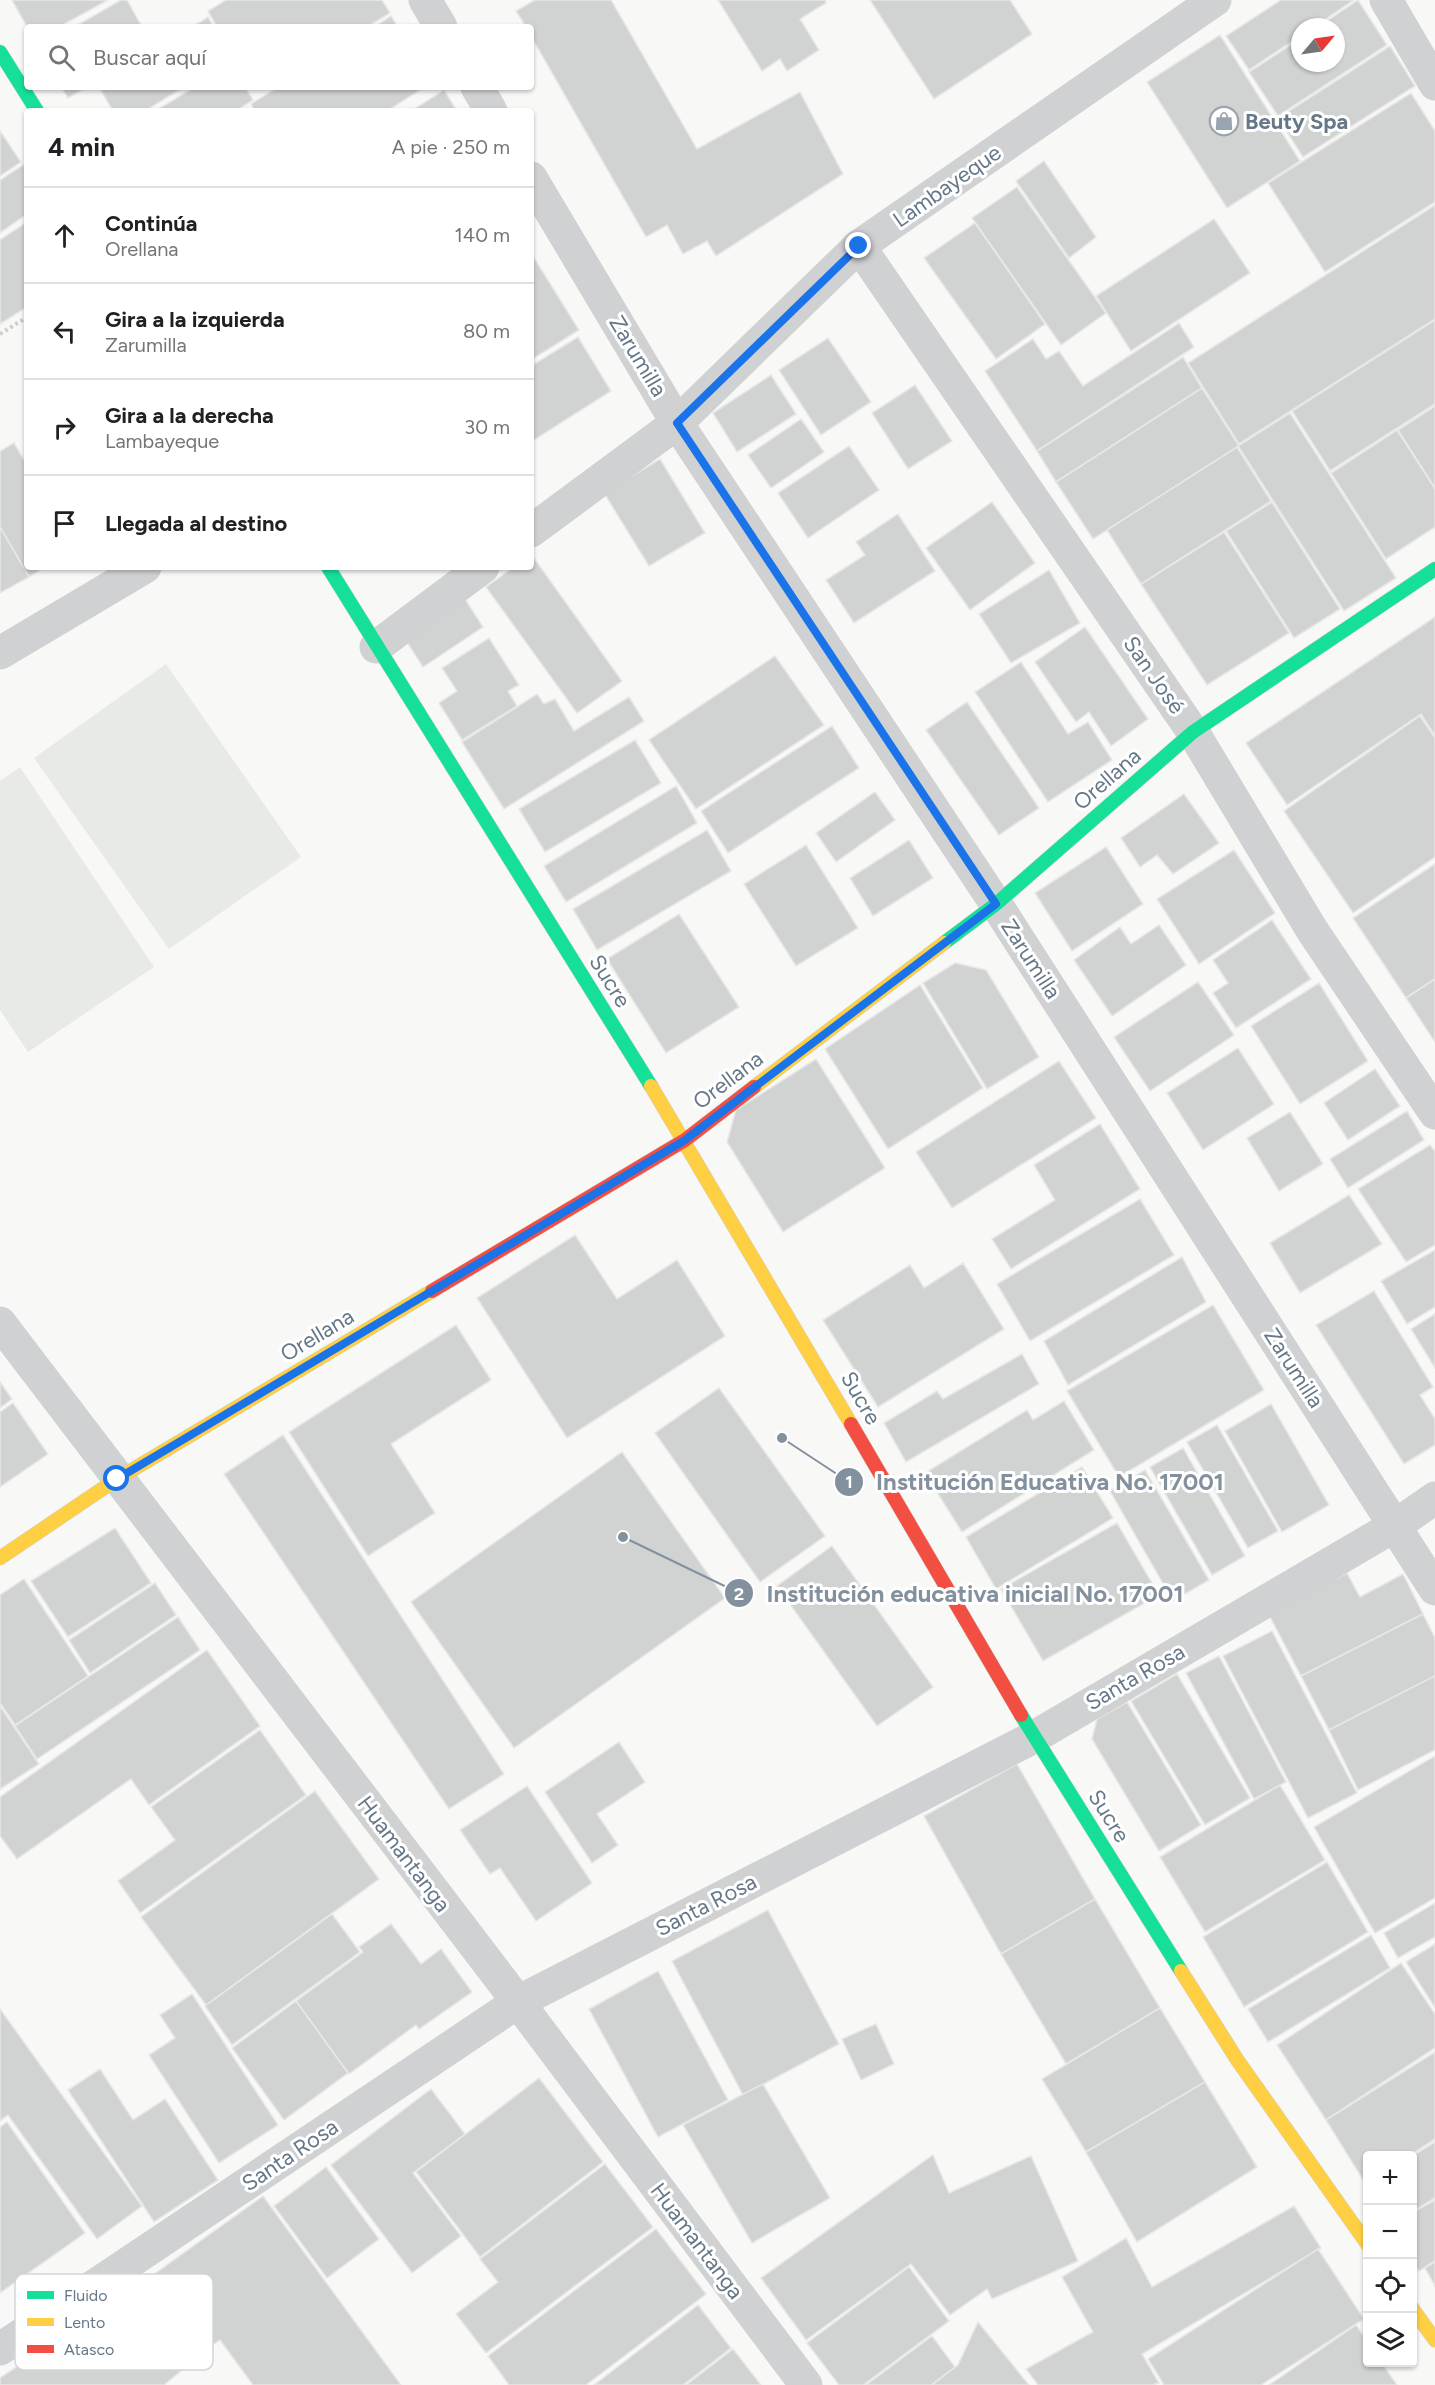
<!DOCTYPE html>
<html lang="es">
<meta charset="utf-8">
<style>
:root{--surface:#fff;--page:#f6f6f6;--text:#202124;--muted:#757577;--line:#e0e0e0}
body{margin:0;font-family:Figtree,sans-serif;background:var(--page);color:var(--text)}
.controls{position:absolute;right:18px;bottom:18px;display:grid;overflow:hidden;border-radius:6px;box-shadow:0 2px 4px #0004}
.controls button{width:54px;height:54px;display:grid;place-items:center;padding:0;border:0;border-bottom:2px solid var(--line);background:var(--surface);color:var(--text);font:30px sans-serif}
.compass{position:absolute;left:1291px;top:18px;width:54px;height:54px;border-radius:50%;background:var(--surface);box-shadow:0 2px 4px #0004;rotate:61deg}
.stop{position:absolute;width:18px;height:18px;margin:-14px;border:4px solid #1a73e8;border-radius:50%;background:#fff}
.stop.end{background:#1a73e8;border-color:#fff;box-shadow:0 2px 6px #0008}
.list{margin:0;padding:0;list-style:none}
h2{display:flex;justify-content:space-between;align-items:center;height:78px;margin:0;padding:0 24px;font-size:26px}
h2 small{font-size:20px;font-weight:400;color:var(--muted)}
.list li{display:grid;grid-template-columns:39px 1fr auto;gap:18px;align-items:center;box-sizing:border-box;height:96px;padding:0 24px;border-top:2px solid var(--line)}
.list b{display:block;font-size:22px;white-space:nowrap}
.list p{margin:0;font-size:20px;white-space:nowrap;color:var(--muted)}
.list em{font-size:20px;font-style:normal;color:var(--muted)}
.icon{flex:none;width:33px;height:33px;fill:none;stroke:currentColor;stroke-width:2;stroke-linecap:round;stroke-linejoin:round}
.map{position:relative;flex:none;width:1435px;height:2385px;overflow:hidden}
.search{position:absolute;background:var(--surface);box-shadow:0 2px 4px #0004;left:24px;top:24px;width:510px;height:66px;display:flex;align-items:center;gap:15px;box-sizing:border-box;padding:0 21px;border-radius:6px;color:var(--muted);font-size:22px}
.panel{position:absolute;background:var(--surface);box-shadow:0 2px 4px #0004;left:24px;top:108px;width:510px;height:462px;border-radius:6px}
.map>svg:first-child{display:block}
.green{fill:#e8ebe5}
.building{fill:#d1d3d3;stroke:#e7e7e6;stroke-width:1.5}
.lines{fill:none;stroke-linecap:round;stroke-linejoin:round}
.fast-casing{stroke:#d3d5d6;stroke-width:15}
.slow-casing{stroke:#d3d5d6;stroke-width:15}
.jam-casing{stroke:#d3d5d6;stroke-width:15}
.path{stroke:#cdcece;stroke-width:4;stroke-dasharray:3 3;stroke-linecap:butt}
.street{stroke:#cfd1d2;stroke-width:33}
.fast{stroke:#16e098;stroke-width:14}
.slow{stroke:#ffcf43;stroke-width:14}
.jam{stroke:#f24e42;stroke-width:14}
.route{stroke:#1a73e8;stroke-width:8}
.labels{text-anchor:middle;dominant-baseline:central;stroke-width:6;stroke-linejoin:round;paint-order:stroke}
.poi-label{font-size:22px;font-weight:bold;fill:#667888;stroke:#fff;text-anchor:start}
.street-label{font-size:22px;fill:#667888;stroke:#fff}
.key{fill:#fff;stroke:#d1d6db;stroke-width:1.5}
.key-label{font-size:16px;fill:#667888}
.leader{fill:none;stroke:#82919d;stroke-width:2}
.callout-dot{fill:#82919d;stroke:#fff;stroke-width:2}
.mark-label{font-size:18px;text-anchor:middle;font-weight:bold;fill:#fff}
.callout-label{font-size:24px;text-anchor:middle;font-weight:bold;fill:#82919d;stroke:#fff;stroke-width:6;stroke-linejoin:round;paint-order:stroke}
</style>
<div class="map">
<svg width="1435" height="2385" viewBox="0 0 1435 2385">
<rect width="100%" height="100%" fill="#f8f8f7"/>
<!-- green -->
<g class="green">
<polygon points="166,664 301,857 169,949 34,758"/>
<polygon points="20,767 154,967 28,1052 0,1010 0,781"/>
</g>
<!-- building -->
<g class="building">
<polygon points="12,0 108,0 59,27 27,27"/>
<polygon points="121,0 127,0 142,27 74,27"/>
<polygon points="226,0 382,0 390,13 367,27 217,27 208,11"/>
<polygon points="535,0 611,0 697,149 800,92 843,174 716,256 707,241 683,254 667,225 646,237 531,36 531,27 526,27 516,11"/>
<polygon points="718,0 825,0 826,3 800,19 819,50 787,71 780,59 762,71"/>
<polygon points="870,0 1010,0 1032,34 934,99"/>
<polygon points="1281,0 1354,0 1314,27 1300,27 1300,36 1249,70 1226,36"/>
<polygon points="1358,0 1387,45 1278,116 1249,72 1300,39 1300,63 1336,63 1336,27 1318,27"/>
<polygon points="391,16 398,27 374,27"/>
<polygon points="208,17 214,27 192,27"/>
<polygon points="1220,35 1300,161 1227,208 1147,82"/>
<polygon points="1390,46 1415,86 1303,157 1278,118"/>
<polygon points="61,87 87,87 68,98"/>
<polygon points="99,87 184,87 145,111 113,111"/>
<polygon points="195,87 245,87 253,100 236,111 155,111"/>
<polygon points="278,87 425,87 387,111 255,111 251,104"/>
<polygon points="444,90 457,111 411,111"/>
<polygon points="1411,93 1435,131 1435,202 1325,272 1268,183"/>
<polygon points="0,131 21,162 0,176"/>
<polygon points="1044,161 1096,237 1069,258 1016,181"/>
<polygon points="23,165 27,170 27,214 0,233 0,180"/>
<polygon points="1017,187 1106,313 1061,345 972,218"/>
<polygon points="1435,205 1435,319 1239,444 1188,363"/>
<polygon points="1214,219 1250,273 1131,351 1096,296"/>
<polygon points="27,222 27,307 0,324 0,240"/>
<polygon points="975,223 1045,324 996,359 924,258"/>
<polygon points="531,253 579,330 531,360"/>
<polygon points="1435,320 1435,404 1330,471 1292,411"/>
<polygon points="1179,323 1194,347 1037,451 985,371 1033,339 1046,359 1059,351 1083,386"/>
<polygon points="578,337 611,391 531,442 531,366"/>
<polygon points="828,338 871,402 821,435 779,370"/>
<polygon points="1183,357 1202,388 1056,482 1037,451"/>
<polygon points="771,375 796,414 737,452 713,413"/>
<polygon points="915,385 952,441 908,469 872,413"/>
<polygon points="1202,388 1239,446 1093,539 1056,482"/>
<polygon points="1435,406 1435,488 1398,430"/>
<polygon points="1290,413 1396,578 1344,611 1238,446"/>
<polygon points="801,419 824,452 771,488 748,455"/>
<polygon points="1397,430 1435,489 1435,527 1386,559 1331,473"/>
<polygon points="14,443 27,465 27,567 45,567 29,577 0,527 0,451"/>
<polygon points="849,446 879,490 808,538 778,493"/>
<polygon points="1237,447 1271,501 1141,584 1107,530"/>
<polygon points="660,459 705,533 649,566 604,493"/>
<polygon points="992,502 1035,563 970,610 926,548"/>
<polygon points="1272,502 1340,609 1294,638 1226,531"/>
<polygon points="898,514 935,571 854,623 826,580 865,555 856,542"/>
<polygon points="0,527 29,577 0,593"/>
<polygon points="1224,532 1289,633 1207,685 1141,584"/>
<polygon points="531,554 622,681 577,713 486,587 514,567 531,567"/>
<polygon points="1049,570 1080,623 1011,663 979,614"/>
<polygon points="463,596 483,627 423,667 403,636"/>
<polygon points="1435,617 1435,736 1421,714 1287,805 1246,743"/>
<polygon points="1085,627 1148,719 1111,746 1089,712 1076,722 1035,662"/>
<polygon points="489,638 519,685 508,691 517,706 462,740 439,703 457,691 442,668"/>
<polygon points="775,656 824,725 696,809 649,740"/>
<polygon points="1021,662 1068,734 1088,722 1112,760 1048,802 975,692"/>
<polygon points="537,694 544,704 555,699 574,731 629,697 644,721 504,809 462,742"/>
<polygon points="967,702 1039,808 999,835 926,730"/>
<polygon points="1420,716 1435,738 1435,857 1353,913 1284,811"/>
<polygon points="832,726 859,768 728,853 701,811"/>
<polygon points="635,740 661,783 545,852 519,809"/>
<polygon points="676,786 697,823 566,902 544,866"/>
<polygon points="875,792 895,820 836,862 816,833"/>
<polygon points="1184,794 1219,843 1173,874 1157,855 1140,867 1121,838"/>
<polygon points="707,830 731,871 597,950 573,909"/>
<polygon points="909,840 933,878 873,916 850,878"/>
<polygon points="806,845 858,928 796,966 744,884"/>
<polygon points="1106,847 1143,904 1072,951 1035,893"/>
<polygon points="1234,850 1275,913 1199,964 1157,899"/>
<polygon points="1435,864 1435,979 1406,998 1353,918"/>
<polygon points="679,914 739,1007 666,1053 607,959"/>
<polygon points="1272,920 1311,979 1236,1028 1213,993 1228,983 1213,960"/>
<polygon points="1159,925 1186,965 1112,1016 1074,960 1120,927 1131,944"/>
<polygon points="955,963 986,970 1039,1057 987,1089 923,983"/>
<polygon points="1435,979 1435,1042 1406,998"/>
<polygon points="1198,982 1234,1035 1150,1091 1114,1037"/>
<polygon points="1319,983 1368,1061 1300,1104 1251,1026"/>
<polygon points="920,985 983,1088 888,1149 825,1049"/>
<polygon points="1238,1048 1274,1104 1203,1150 1167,1093"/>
<polygon points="816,1059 885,1168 783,1232 727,1142 736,1110"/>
<polygon points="1059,1061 1096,1118 952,1208 916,1152"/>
<polygon points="1375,1069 1400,1106 1348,1140 1324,1103"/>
<polygon points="1407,1111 1424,1140 1348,1188 1330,1159"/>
<polygon points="1290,1112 1323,1164 1279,1191 1247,1138"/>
<polygon points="1100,1124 1140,1189 1011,1269 992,1239 1055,1200 1034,1165"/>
<polygon points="1430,1145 1435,1151 1435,1245 1406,1262 1358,1189"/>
<polygon points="1349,1195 1382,1244 1300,1293 1270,1243"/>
<polygon points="1140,1199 1174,1255 1030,1341 997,1284"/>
<polygon points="575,1235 617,1299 677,1260 725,1336 567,1438 477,1298"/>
<polygon points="1435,1250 1435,1307 1407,1324 1381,1281"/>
<polygon points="1182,1257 1206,1302 1068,1385 1044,1341"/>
<polygon points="963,1263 1004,1329 878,1407 823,1320 910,1265 924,1288"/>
<polygon points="1374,1291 1433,1387 1420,1395 1435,1419 1435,1445 1404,1464 1316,1325"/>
<polygon points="1213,1305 1264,1390 1119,1477 1067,1391"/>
<polygon points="1435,1314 1435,1368 1411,1329"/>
<polygon points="456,1325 491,1380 391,1444 435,1513 368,1556 289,1432"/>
<polygon points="1022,1354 1039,1384 906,1462 884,1423 937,1391 943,1399"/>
<polygon points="0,1382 12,1399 0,1408"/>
<polygon points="719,1388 825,1536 760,1582 655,1433"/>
<polygon points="1064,1401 1094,1450 962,1532 925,1473 1027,1410 1033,1420"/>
<polygon points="13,1403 48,1454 0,1487 0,1412"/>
<polygon points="1271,1404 1329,1505 1282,1532 1225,1431"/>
<polygon points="1217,1425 1278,1531 1248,1548 1187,1442"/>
<polygon points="283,1435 504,1774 449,1809 224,1474"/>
<polygon points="1183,1448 1245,1556 1212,1575 1150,1467"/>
<polygon points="622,1452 725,1598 514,1748 411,1602"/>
<polygon points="1082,1467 1113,1518 996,1589 966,1537"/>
<polygon points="1145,1470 1209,1580 1173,1601 1110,1491"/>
<polygon points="1117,1523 1159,1595 1043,1661 1001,1589"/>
<polygon points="115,1528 151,1583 68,1637 31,1581"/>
<polygon points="832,1546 933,1687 877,1726 777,1586"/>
<polygon points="1347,1573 1360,1597 1403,1574 1423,1614 1301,1676 1268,1613"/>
<polygon points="24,1579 88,1676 15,1725 0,1703 0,1595"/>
<polygon points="155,1583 176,1615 90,1673 69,1640"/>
<polygon points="1423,1614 1435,1638 1435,1676 1329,1730 1301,1676"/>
<polygon points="178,1617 200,1650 37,1759 15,1726"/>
<polygon points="1272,1631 1357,1793 1308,1818 1223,1656"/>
<polygon points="207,1650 260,1726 149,1805 131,1779 17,1859 0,1836 0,1797"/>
<polygon points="1219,1656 1286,1782 1254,1799 1186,1673"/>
<polygon points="1177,1674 1250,1798 1205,1825 1131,1701"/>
<polygon points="1435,1676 1435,1750 1358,1790 1329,1730"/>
<polygon points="1127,1702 1201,1825 1159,1851 1092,1739 1097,1719"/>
<polygon points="0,1706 39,1764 0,1789"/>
<polygon points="260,1730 306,1795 140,1913 118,1881 175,1840 151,1807"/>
<polygon points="619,1742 645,1782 597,1814 618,1845 592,1863 545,1792"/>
<polygon points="1435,1756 1435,1898 1375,1933 1314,1827"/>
<polygon points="1017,1764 1095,1899 1001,1954 924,1816"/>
<polygon points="1280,1785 1325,1860 1205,1932 1160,1857"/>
<polygon points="527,1786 592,1883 536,1921 500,1868 490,1874 460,1830"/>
<polygon points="315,1791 379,1879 206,2005 141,1917"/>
<polygon points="1327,1862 1368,1932 1244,2007 1203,1937"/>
<polygon points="1095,1899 1160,2008 1066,2064 1001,1954"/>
<polygon points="1435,1903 1435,1937 1398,1958 1384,1933"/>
<polygon points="768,1910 839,2044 743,2095 672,1961"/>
<polygon points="332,1914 360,1952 232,2045 205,2006"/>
<polygon points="391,1924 421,1964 441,1949 472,1992 419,2029 416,2025 349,2074 296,2001 363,1952 359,1947"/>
<polygon points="1371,1935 1390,1968 1268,2042 1248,2009"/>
<polygon points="1435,1944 1435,2008 1406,1962"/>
<polygon points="1401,1963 1435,2014 1435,2048 1326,2120 1277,2045"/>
<polygon points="658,1971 728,2100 658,2137 589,2009"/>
<polygon points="192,1994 278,2125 219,2163 149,2055 175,2038 160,2015"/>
<polygon points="296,2001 348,2073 284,2120 232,2048"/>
<polygon points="1160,2008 1205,2082 1086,2152 1042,2079"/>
<polygon points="0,2009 142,2206 97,2239 8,2115 0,2121"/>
<polygon points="876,2024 894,2064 861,2080 842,2039"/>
<polygon points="1435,2052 1435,2139 1409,2156 1368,2156 1368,2181 1365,2183 1326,2120"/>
<polygon points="100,2069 133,2120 165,2099 218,2180 154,2222 68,2090"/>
<polygon points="539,2078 603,2162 480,2257 416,2172"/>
<polygon points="1205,2082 1257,2167 1137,2242 1086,2152"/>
<polygon points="763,2084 830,2198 752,2243 683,2125"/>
<polygon points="431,2089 465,2134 413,2173 461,2236 412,2273 331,2165"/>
<polygon points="7,2122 85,2233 0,2293 0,2127"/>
<polygon points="1435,2142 1435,2198 1412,2212 1412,2156"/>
<polygon points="933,2155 949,2193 1031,2156 1078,2261 992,2299 987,2289 950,2315 911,2264 806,2340 761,2278"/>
<polygon points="605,2164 653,2227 486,2353 456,2314 498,2282 480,2259"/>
<polygon points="326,2167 379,2239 327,2278 274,2206"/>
<polygon points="263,2196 401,2385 253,2385 220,2340 207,2349 153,2275"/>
<polygon points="1435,2200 1435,2261 1419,2271 1412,2260 1412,2213"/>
<polygon points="1294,2206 1321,2248 1142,2354 1159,2383 1152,2385 1038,2385 1026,2369 1093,2332 1062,2277 1126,2238 1152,2287"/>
<polygon points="656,2229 706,2294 586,2385 509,2385 488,2356"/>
<polygon points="1318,2249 1364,2319 1261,2385 1164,2385 1148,2359"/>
<polygon points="1435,2262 1435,2286 1425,2268"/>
<polygon points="909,2267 949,2321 863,2385 839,2385 807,2343"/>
<polygon points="150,2278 205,2351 164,2385 0,2385 0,2378"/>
<polygon points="698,2305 731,2348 683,2385 594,2385"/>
<polygon points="978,2322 1029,2385 932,2385 958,2365"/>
<polygon points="1356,2325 1368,2342 1368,2362 1381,2362 1397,2385 1269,2385"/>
<polygon points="932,2336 955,2367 931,2385 866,2385"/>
<polygon points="733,2349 761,2385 686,2385"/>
</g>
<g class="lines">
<!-- fast casing -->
<g class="fast-casing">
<g id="fast">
<polyline points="0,52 37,111"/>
<polyline points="328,567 651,1086"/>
<polyline points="944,943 996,904 1193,732 1435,569"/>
<polyline points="1021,1715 1181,1971"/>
</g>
</g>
<!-- slow casing -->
<g class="slow-casing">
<g id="slow">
<polyline points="651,1086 851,1424"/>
<polyline points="754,1087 944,943"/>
<polyline points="0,1558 117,1479 432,1291"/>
<polyline points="1181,1971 1238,2061 1368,2245"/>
<polyline points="1412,2308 1435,2340"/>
</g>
</g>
<!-- jam casing -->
<g class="jam-casing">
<g id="jam">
<polyline points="432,1291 685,1140 754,1087"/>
<polyline points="851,1424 1021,1715"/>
</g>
</g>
<!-- path -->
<polyline class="path" points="0,334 27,317"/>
<!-- street -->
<g class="street">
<polyline points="425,0 441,27"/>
<polyline points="1386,0 1435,84"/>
<polyline points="477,87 491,111"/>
<polyline points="531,178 677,423 996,904 1435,1589"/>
<polyline points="859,246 1193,732 1312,930 1435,1113"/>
<polyline points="531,531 677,423 859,246 1215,0"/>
<polyline points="376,647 483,567"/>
<polyline points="0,653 145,567"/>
<polyline points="0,1323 518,2002 806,2385"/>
<polyline points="0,2349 518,2002 1034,1737 1396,1525 1435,1498"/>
</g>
<!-- fast -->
<use href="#fast" class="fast"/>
<!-- slow -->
<use href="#slow" class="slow"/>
<!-- jam -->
<use href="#jam" class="jam"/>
</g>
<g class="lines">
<!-- route -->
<polyline class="route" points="117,1479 685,1140 996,904 677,423 859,246"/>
</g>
<!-- icons -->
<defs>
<g id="shop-ring" transform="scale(1.5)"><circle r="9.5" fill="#fff" stroke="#99a5af" stroke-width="1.5"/><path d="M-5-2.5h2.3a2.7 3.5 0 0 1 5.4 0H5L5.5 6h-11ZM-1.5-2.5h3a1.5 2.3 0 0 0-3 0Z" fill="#99a5af"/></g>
</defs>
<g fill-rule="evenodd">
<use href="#shop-ring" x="1224" y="121"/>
</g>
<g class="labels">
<!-- poi labels -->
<g class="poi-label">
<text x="1245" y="121">Beuty Spa</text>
</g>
<!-- street labels -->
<g class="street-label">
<text transform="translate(947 186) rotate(-35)">Lambayeque</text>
<text transform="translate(638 356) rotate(59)">Zarumilla</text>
<text transform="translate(1154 675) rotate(55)">San José</text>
<text transform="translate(1107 779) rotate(-41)">Orellana</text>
<text transform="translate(1031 959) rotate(57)">Zarumilla</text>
<text transform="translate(610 981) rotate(58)">Sucre</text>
<text transform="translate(728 1080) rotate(-37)">Orellana</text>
<text transform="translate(317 1335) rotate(-31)">Orellana</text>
<text transform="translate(1294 1368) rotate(57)">Zarumilla</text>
<text transform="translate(861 1398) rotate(60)">Sucre</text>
<text transform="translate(1135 1677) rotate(-30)">Santa Rosa</text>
<text transform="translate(1109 1816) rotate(58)">Sucre</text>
<text transform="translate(404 1854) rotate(53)">Huamantanga</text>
<text transform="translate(706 1905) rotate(-27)">Santa Rosa</text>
<text transform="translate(290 2155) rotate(-34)">Santa Rosa</text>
<text transform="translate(697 2241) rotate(53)">Huamantanga</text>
</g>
</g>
<!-- legend -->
<rect x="15" y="2274" width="198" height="96" rx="9" class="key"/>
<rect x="27" y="2291" width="27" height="8" fill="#16e098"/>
<rect x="27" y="2318" width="27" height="8" fill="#ffcf43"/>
<rect x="27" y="2345" width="27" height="8" fill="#f24e42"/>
<g class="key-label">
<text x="64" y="2301">Fluido</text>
<text x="64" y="2328">Lento</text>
<text x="64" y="2355">Atasco</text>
</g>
<!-- callouts -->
<path class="leader" d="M782 1438L849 1482M623 1537L739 1593"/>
<g class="callout-dot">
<circle cx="782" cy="1438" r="6"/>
<circle cx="623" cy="1537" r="6"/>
<circle cx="849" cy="1482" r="15"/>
<circle cx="739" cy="1593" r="15"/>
</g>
<g class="mark-label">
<text x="849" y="1488">1</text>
<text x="739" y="1600">2</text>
</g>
<g class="callout-label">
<text x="1050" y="1490">Institución Educativa No. 17001</text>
<text x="975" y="1602">Institución educativa inicial No. 17001</text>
</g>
</svg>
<div class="controls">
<button>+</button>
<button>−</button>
<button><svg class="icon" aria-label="locate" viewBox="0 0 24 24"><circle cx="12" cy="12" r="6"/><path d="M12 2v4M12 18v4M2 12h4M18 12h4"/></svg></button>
<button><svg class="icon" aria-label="layers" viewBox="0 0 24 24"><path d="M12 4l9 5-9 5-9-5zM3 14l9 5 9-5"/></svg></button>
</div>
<svg class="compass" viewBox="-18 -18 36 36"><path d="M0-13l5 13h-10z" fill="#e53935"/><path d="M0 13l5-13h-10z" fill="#757577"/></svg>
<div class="stop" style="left:117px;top:1479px"></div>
<div class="stop end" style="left:859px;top:246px"></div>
<div class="search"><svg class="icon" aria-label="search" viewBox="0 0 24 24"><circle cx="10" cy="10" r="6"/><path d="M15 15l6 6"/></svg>Buscar aquí</div>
<section class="panel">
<h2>4 min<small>A pie · 250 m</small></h2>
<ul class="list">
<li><svg class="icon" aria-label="ahead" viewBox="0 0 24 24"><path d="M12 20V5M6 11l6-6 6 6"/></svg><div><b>Continúa</b><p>Orellana</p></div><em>140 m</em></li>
<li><svg class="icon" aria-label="left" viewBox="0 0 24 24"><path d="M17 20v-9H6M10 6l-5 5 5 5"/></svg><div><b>Gira a la izquierda</b><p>Zarumilla</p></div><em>80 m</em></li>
<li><svg class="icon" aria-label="right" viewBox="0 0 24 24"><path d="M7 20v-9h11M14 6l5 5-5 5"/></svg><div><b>Gira a la derecha</b><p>Lambayeque</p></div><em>30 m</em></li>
<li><svg class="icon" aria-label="arrive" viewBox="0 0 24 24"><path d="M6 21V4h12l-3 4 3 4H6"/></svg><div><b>Llegada al destino</b></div></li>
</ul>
</section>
</div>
